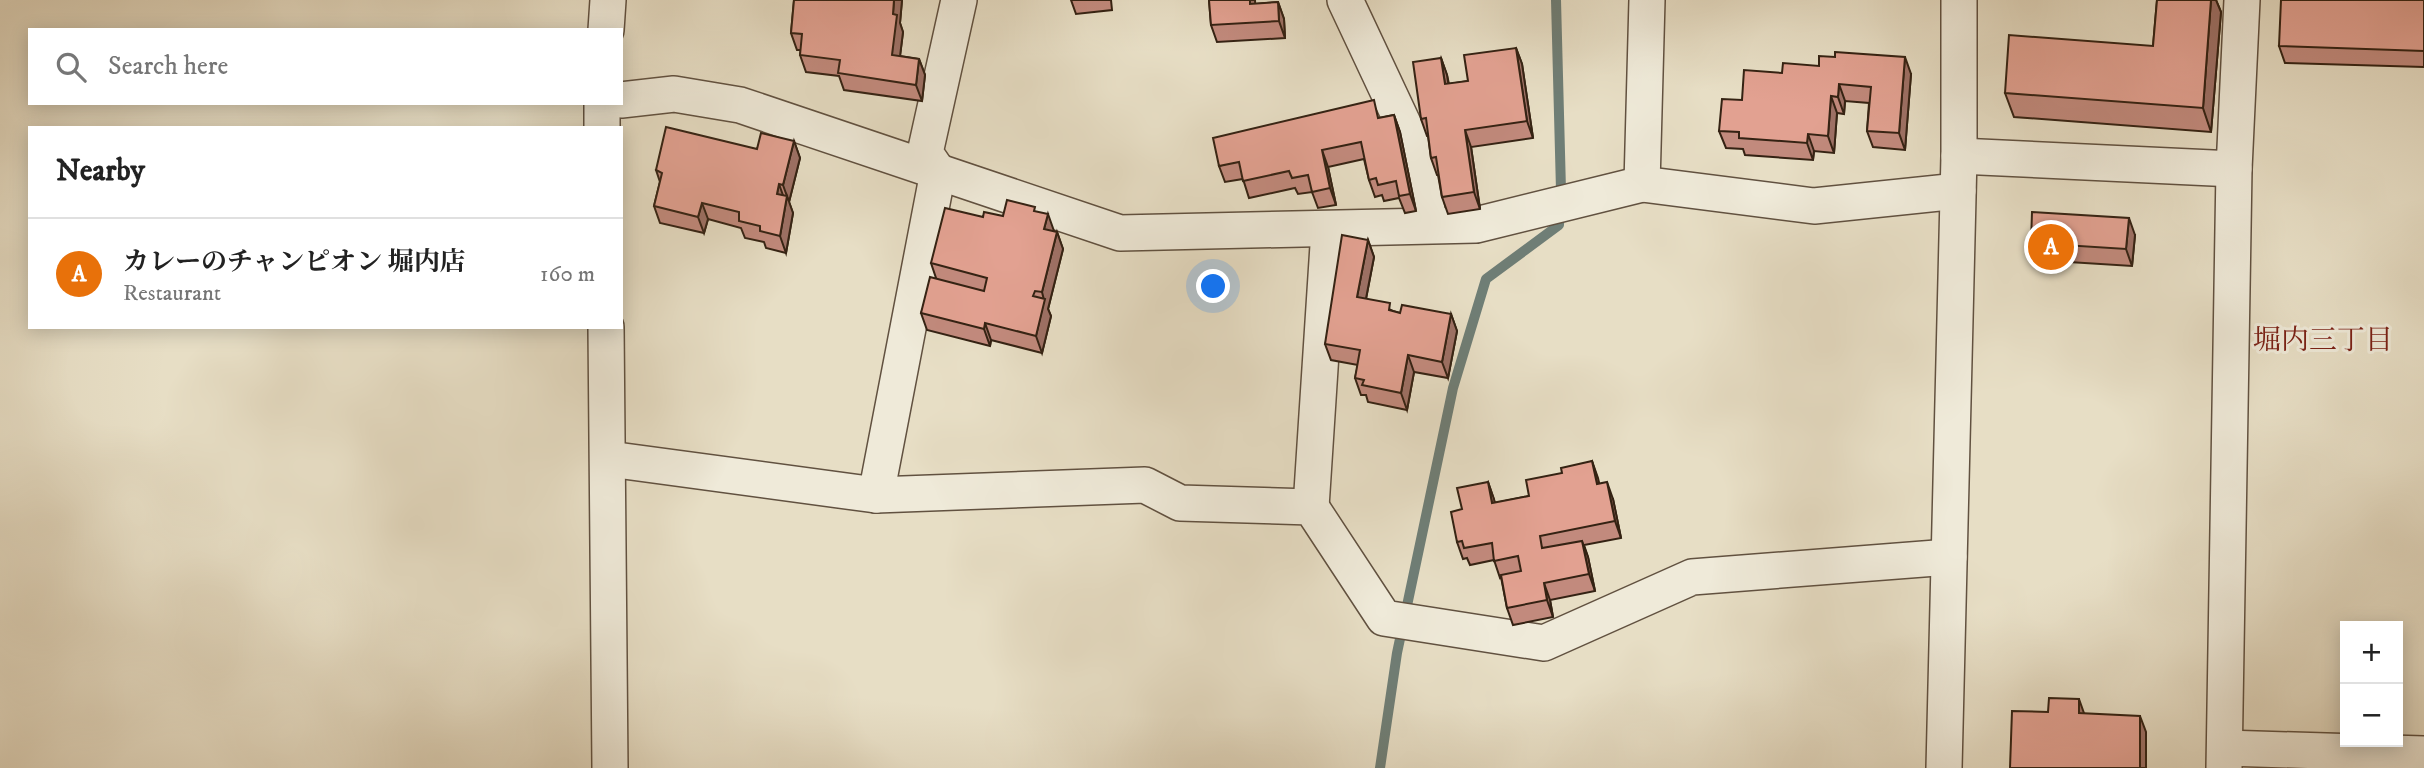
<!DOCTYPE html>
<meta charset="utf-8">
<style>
:root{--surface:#fff;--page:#f6f6f6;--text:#222;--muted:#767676;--line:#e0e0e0;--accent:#2563eb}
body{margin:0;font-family:"IM FELL DW Pica","Noto Serif JP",serif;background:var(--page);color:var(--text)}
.controls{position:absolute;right:21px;bottom:21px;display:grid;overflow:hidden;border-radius:0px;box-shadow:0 4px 18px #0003}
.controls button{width:63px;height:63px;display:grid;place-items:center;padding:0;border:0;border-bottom:2px solid var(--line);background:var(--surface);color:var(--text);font:35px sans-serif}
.you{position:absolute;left:1214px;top:287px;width:24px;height:24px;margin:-18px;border:5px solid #fff;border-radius:50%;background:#1a73e8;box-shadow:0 0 0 10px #1a73e833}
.badge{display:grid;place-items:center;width:46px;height:46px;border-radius:50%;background:var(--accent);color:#fff;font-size:23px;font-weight:700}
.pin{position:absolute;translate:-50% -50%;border:4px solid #fff;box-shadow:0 2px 7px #0006}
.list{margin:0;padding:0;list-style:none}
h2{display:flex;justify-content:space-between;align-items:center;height:91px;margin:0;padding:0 28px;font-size:30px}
h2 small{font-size:23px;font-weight:400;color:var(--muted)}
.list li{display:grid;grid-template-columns:46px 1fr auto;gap:21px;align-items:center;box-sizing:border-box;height:112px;padding:0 28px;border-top:2px solid var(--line)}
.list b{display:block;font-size:26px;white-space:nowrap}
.list p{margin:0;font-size:23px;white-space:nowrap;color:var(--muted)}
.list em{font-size:23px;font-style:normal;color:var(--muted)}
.icon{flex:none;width:38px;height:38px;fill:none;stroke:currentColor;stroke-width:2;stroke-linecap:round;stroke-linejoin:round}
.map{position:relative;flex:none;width:2424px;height:768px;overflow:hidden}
.search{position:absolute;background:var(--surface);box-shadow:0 4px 18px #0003;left:28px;top:28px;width:595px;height:77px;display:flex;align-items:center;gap:18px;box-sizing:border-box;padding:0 24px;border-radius:0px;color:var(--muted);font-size:26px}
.panel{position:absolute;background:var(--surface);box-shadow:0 4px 18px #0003;left:28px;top:126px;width:595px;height:203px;border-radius:0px}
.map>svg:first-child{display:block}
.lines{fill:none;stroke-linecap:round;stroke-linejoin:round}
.stream{stroke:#6f7e76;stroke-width:10}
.minor-casing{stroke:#615140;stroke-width:38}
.minor{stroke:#efead9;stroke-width:35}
.wall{fill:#c28a7d;stroke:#342213;stroke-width:2}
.shaded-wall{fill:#9e7166;stroke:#342213;stroke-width:2}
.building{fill:#e2a191;stroke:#342213;stroke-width:2}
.labels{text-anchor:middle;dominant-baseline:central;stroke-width:6;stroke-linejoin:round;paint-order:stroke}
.neighbourhood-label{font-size:28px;fill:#7a1f14;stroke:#efead9}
</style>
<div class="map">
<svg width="2424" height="768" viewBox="0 0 2424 768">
<rect width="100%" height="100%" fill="#e7dec5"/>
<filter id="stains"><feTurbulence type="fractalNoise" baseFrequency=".00286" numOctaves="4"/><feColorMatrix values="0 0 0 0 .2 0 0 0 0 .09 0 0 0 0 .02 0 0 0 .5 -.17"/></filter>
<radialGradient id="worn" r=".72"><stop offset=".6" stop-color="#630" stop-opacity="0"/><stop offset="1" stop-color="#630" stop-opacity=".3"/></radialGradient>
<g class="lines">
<!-- stream -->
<polyline class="stream" points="1380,768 1397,653 1453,388 1486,279 1559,225 1561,190 1556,0"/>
<!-- minor casing -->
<g class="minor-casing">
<g id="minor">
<polyline points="1345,0 1415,149 1430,225"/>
<polyline points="1647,0 1642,184 1814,206 1958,191"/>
<polyline points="606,30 608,0"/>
<polyline points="621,100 674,94 740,105 1120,233 1476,225 1642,184"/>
<polyline points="602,103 602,128"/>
<polyline points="1959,156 2234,169 2242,0"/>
<polyline points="606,327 610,768"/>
<polyline points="609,459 876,495 1145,485 1180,503 1311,507 1384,618 1544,643 1692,577 1949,557"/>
<polyline points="876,495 938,172 925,153 959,0"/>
<polyline points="1311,507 1329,230"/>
<polyline points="2225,748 2424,754"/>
<polyline points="1944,768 1959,156 1959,0"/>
<polyline points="2224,768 2234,169"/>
</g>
</g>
<!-- minor -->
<use href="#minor" class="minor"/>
</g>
<!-- wall -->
<g class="wall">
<polygon points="794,0 902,0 900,23 903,32 900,56 919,59 925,75 922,101 844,90 839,76 806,72 800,55 801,50 797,50 791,33"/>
<polygon points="1071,0 1111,0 1112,10 1076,14"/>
<polygon points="1209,0 1255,0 1255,4 1278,2 1284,19 1285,38 1217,42 1211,25"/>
<polygon points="2157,0 2216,0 2221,12 2211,132 2014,117 2005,93 2153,46"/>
<polygon points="2424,0 2424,67 2285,63 2279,46"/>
<polygon points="1516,48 1522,64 1533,138 1471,147 1480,209 1448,214 1442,197 1438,175 1437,175 1431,158 1428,136 1427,136 1421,119 1441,58 1447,75 1449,84 1468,81"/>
<polygon points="1782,73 1911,74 1905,150 1873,147 1867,131 1869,103 1845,101 1844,114 1837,113 1834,153 1814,151 1813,160 1745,155 1743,149 1726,148 1719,131 1742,100"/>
<polygon points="1394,115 1400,132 1416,211 1405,213 1399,198 1384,201 1382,195 1375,197 1369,180 1364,159 1328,167 1336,205 1318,208 1312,192 1298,194 1295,188 1249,198 1243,179 1225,182 1219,166 1380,118"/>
<polygon points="794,141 800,158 789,202 793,213 786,253 766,248 764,242 745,238 741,228 708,219 704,233 660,223 654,206 660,182 656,170"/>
<polygon points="1036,212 1054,232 1057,232 1063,249 1048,309 1051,316 1042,353 991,340 990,346 927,330 921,313 936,278 931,263 983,217 1003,216"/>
<polygon points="2135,235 2132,266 2037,260 2031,243"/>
<polygon points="1368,240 1374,257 1366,299 1393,311 1400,313 1451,314 1457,331 1448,378 1414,372 1407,410 1368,402 1366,395 1361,395 1355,378 1358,365 1331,360 1325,344"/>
<polygon points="1592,461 1599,484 1613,499 1621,538 1584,545 1588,557 1595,591 1550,600 1553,617 1513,625 1507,608 1501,577 1500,578 1494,560 1470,565 1467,558 1463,559 1457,542 1462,509 1488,482 1495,503 1529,496"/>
</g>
<!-- shaded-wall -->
<g class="shaded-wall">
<polygon points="894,0 902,0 900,23 903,32 898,72 892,55 893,14"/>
<polygon points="1250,0 1255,0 1256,21 1250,4"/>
<polygon points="2211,0 2216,0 2221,12 2211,132 2203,108"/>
<polygon points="1278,2 1284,19 1285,38 1279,21"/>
<polygon points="1516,48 1522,64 1533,138 1527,121"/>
<polygon points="1905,57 1911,74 1905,150 1899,133"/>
<polygon points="1441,58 1447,75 1451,101 1445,84"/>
<polygon points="919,59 925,75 922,101 916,85"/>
<polygon points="1839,84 1845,101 1844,114 1838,97"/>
<polygon points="1831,96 1837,113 1834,153 1828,136"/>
<polygon points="1394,115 1400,132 1416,211 1410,194"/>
<polygon points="1465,130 1471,147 1480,209 1474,192"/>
<polygon points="1808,134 1814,151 1813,160 1807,143"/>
<polygon points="794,141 800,158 789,202 783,185"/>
<polygon points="1322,150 1328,167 1336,205 1330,188"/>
<polygon points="779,184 785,201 777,194"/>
<polygon points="787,196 793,213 786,253 780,236"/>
<polygon points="702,203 708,219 704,233 698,217"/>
<polygon points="1048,214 1054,231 1050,246 1044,229"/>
<polygon points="2129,218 2135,235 2132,266 2126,249"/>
<polygon points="1057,232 1063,249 1048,309 1051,316 1042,353 1036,336 1044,300 1042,292"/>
<polygon points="1368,240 1374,257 1363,314 1357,297"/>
<polygon points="1451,314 1457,331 1448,378 1442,362"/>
<polygon points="985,323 991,340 990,346 984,329"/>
<polygon points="1408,355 1414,372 1407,410 1401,393"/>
<polygon points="1592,461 1598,478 1603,501 1597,484"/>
<polygon points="1488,482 1494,499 1498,520 1492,503"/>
<polygon points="1607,482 1613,499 1621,538 1615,521"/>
<polygon points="1582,541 1588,557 1595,591 1589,574"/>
<polygon points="1544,583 1550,600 1553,617 1547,600"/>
<polygon points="2079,699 2085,716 2079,713"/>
<polygon points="2140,716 2146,732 2146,768 2140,768"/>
</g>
<!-- building -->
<g class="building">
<polygon points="794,0 894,0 893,14 897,15 892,55 919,59 916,85 838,73 840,60 800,55 802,34 791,33"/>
<polygon points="1209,0 1250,0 1250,4 1278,2 1279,21 1211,25"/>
<polygon points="2157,0 2211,0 2203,108 2005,93 2009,35 2153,46"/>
<polygon points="2281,0 2424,0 2424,51 2279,46"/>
<polygon points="1516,48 1527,121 1465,130 1474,192 1442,197 1436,157 1431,158 1426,118 1421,119 1413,62 1441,58 1445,84 1468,81 1464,55"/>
<polygon points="1835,52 1905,57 1899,133 1867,131 1871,87 1839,84 1838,97 1831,96 1828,136 1808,134 1807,143 1739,138 1739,132 1719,131 1722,99 1742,100 1744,70 1782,73 1783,63 1819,66 1819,56 1835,57"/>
<polygon points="1374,100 1378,118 1394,115 1410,194 1399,196 1396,181 1378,185 1376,178 1369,180 1361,142 1322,150 1330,188 1312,192 1308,175 1292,178 1289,171 1243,181 1239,162 1219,166 1213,138"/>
<polygon points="666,127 757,149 761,133 794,141 783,185 779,184 777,194 787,196 780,236 760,231 760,226 739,221 739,212 702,203 698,217 654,206 662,173 656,170"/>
<polygon points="1007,200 1035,207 1034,211 1048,214 1044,229 1057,232 1042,292 1035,291 1033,296 1045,299 1036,336 985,323 984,329 921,313 930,277 984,291 987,278 931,263 945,208 983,217 984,212 1003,216"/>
<polygon points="2032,212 2129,218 2126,249 2031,243"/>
<polygon points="1342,235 1368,240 1357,297 1390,303 1389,310 1400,313 1402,305 1451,314 1442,362 1408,355 1401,393 1362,385 1364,380 1355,378 1360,350 1325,344"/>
<polygon points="1592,461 1597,484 1607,482 1615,521 1540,536 1542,548 1582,541 1589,574 1544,583 1547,600 1507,608 1501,575 1521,571 1518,556 1494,561 1492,543 1464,548 1462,541 1457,542 1451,512 1462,509 1457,488 1488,482 1492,503 1529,496 1526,480 1562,473 1561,468"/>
<polygon points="2049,698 2079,699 2079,713 2140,716 2140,768 2010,768 2012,711 2048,712"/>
</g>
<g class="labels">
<!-- neighbourhood labels -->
<g class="neighbourhood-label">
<text x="2323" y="340">堀内三丁目</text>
</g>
</g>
<rect width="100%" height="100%" filter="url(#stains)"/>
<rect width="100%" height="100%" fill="url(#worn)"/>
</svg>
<div class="controls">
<button>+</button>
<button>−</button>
</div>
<div class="you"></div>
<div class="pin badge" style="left:2051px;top:247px;background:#e8710a">A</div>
<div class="search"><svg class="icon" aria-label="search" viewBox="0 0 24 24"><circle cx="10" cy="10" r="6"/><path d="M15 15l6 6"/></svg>Search here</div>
<section class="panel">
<h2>Nearby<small></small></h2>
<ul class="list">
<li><span class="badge" style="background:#e8710a">A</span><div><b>カレーのチャンピオン 堀内店</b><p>Restaurant</p></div><em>160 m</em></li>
</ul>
</section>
</div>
